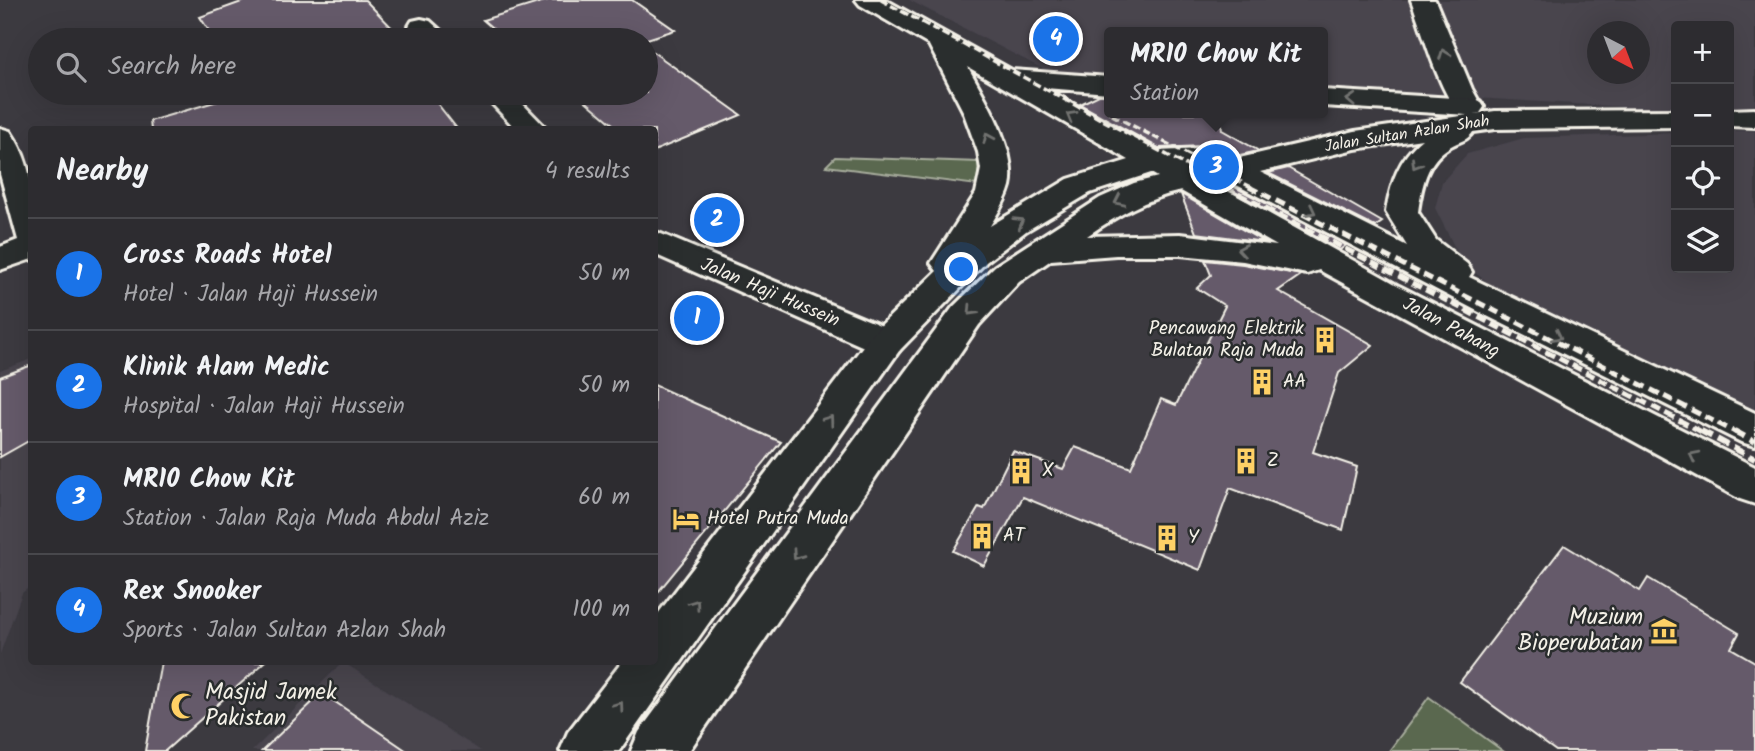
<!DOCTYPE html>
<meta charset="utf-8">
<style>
:root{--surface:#2d2c30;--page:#353438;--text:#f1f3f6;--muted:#a7a7ab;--line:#48484c;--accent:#1a73e8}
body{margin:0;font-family:Kalam,sans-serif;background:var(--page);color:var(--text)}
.controls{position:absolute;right:21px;top:21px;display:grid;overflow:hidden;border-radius:7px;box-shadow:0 7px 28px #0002}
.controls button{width:63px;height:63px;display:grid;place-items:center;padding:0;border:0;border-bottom:2px solid var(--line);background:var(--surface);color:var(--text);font:35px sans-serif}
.compass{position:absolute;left:1587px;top:21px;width:63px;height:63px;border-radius:50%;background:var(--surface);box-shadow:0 7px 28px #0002;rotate:138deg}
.you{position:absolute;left:962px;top:270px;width:24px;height:24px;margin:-18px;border:5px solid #fff;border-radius:50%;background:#1a73e8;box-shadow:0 0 0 10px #1a73e833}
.badge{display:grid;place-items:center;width:46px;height:46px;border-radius:50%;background:var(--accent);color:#fff;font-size:23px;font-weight:700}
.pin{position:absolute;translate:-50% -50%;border:4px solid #fff;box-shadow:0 2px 7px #0006}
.popup{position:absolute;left:1104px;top:27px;width:224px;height:91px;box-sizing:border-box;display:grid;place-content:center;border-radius:7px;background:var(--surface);filter:drop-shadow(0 2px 5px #0005);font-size:23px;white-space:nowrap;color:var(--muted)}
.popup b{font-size:26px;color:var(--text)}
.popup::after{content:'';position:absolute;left:50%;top:100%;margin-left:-14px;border:14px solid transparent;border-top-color:var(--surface)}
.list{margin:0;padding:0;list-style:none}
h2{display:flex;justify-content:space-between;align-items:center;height:91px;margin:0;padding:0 28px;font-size:30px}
h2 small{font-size:23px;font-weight:400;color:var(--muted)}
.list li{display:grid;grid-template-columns:46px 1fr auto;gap:21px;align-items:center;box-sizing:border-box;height:112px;padding:0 28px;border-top:2px solid var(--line)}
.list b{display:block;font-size:26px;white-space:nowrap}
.list p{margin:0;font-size:23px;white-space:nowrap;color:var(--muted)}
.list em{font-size:23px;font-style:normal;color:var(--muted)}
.icon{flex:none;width:38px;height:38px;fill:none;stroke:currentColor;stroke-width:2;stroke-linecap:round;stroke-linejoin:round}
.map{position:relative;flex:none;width:1755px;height:751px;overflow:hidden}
.search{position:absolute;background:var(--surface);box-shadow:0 7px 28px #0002;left:28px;top:28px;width:630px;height:77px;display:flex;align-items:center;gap:18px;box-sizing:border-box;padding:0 24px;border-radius:38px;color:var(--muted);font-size:26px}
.panel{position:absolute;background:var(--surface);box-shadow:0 7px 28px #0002;left:28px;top:126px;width:630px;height:539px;border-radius:7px}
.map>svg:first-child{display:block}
.built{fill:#48444d;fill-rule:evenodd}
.green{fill:#5a6850;stroke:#a7ac9c;stroke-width:2}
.building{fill:#655a6a;stroke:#f4f1e8;stroke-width:2}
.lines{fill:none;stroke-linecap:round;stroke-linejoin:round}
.minor-casing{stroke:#f4f1e8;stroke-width:6}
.major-casing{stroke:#f4f1e8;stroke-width:6}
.minor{fill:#2a2d2e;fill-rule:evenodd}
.major{fill:#2a2d2e;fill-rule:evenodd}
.rail-far2{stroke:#f4f1e8;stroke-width:3.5;stroke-dasharray:8 3.5;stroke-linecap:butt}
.rail-far1{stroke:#f4f1e8;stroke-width:5;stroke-dasharray:10 5;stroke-linecap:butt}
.rail{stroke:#f4f1e8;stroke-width:6;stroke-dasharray:12 6;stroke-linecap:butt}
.oneway{stroke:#71726f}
.labels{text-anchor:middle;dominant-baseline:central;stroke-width:5;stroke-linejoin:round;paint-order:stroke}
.far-street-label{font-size:16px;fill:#f4f1e8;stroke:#2a2d2e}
.street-label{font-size:19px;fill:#f4f1e8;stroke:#2a2d2e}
.poi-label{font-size:19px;fill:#f4f1e8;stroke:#2a2d2e;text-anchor:start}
.near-poi-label{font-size:23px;fill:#f4f1e8;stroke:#2a2d2e;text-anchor:end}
</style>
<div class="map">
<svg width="1755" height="751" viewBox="0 0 1755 751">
<rect width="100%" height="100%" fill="#3c3a40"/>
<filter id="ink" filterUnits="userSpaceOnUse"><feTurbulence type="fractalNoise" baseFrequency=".0143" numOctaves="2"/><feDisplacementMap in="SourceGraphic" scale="14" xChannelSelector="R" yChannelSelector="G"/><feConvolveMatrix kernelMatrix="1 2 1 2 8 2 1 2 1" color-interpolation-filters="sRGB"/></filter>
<g filter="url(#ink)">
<!-- built -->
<g class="built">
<path d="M909,0H1755V108L1729,109V26H1676V109H1659L1323,89V32H1109V76L1049,72ZM1598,32H1640V74H1598Z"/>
<polygon points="1729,131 1755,131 1755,420 1514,302 1463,264 1435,208 1442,182 1467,154 1524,138 1676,133 1676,268 1729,268"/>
<polygon points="31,359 31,586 22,593 0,654 0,371"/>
<polygon points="343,662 481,751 252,751"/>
</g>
<!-- green -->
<g class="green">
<polygon points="835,157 979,162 977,185 826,166"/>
<polygon points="1429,697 1503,751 1389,751"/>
</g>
<!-- building -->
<g class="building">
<polygon points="247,0 365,0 404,40 215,40 200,17"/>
<polygon points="548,0 632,0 675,30 644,40 506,40 483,20"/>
<polygon points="646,47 741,115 654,151 654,130 620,130 576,93 646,93"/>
<polygon points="245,93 429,93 458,130 151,130 150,121"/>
<polygon points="1099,95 1109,95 1109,113 1220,113 1222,130 1259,151 1235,156 1202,146 1159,148 1080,104"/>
<polygon points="1288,168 1382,222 1375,227 1268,173"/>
<polygon points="1227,183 1346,245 1340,250 1221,184"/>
<polygon points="1181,194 1264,242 1196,233"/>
<polygon points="1205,260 1243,264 1301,275 1278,291 1373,345 1339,373 1313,452 1357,467 1343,530 1230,488 1200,570 1023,497 984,566 953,551 979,507 984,509 1013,451 1063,469 1075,447 1131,468 1161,399 1176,405 1225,306 1197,288 1211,275"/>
<polygon points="32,365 32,439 0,457 0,377"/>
<polygon points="654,385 781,442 654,597"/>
<polygon points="1564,545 1640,591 1648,578 1739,633 1731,648 1755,662 1755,751 1556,751 1460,682"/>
<polygon points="161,662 265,662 165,751 145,751"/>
<polygon points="322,693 407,751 262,751"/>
</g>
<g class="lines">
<!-- minor casing -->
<g class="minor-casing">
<g id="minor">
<path d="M1411,0H1435L1472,89L1482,107L1478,113L1468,115L1458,113C1435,80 1425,37 1411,0Z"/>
<polygon points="421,19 430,21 451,40 423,40 409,26 412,21"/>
<polygon points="482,93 512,93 548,130 517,130"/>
<path d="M0,128L10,131C39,172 32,212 32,259L0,270V247L18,240L0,174Z"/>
<polygon points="654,231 899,333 905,342 899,351 886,355 873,351 654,254"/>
</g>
</g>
<!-- major casing -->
<g class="major-casing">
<g id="major">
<path d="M856,0H886L1012,70L1109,77V93L1045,88L1158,151L1202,149L1235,159L1355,131L1468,115L1323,106V90L1470,99L1480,101L1484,107L1480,113L1474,114L1495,111L1676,110V127L1495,129L1473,132C1468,140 1460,141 1451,146C1426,161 1422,185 1418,212L1436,240L1467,264L1472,272L1469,277L1755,413V446L1741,442L1483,314L1227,180L1214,183L1399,286L1755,467V504L1740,499L1319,270L1307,274L1243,261L1180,255H1116L1051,260L1019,282L979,325L689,751H631L639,732L953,307L995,266L1100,198L1134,183L1158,177L1151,173L1090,193L1026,231L986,262L899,351L619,751H560L568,732L622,662H654V619L873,333L937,271L931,263L976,193L981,169L978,152L963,111L929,45L860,5ZM968,67L1129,160L1068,179L990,226C997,214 1006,201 1010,186C1018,151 985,98 968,67ZM1422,139C1398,159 1391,183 1386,212L1407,246L1260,172L1355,149ZM1186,167H1202L1191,170ZM1181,191L1277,246L1180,234L1087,236C1118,215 1145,199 1181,191Z"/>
<polygon points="1755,109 1755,127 1729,126 1729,110"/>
</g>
</g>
<!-- minor -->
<use href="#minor" class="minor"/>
<!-- major -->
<use href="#major" class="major"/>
<!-- rail-far2 -->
<g class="rail-far2">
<polyline points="881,0 1228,188"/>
<polyline points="1112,115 1253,188"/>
</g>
<!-- rail-far1 -->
<g class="rail-far1">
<polyline points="1225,187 1704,433"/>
<polyline points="1249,187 1737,433"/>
</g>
<!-- rail -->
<g class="rail">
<polyline points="1701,431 1755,459"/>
<polyline points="1734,431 1755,442"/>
</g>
</g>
<!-- one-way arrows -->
<defs><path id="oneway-chevron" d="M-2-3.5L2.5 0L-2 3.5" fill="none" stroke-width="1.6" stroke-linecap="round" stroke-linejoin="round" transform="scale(1.75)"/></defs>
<g class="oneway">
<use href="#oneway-chevron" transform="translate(1444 54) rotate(-111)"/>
<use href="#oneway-chevron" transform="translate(1351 100) rotate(-177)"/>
<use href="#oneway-chevron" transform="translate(1071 116) rotate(-150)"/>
<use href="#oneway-chevron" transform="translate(988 138) rotate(-114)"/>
<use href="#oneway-chevron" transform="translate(1416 164) rotate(121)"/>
<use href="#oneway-chevron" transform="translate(1119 201) rotate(155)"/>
<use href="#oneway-chevron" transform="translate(1311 211) rotate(27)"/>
<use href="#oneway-chevron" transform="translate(1019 222) rotate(-32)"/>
<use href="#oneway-chevron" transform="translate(1242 250) rotate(-171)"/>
<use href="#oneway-chevron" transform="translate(972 311) rotate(133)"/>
<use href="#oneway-chevron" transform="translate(1557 336) rotate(26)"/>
<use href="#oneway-chevron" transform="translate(829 420) rotate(-54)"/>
<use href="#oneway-chevron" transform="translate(1694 456) rotate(-153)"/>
<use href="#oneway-chevron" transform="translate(797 555) rotate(125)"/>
<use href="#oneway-chevron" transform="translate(695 604) rotate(-54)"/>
<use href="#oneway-chevron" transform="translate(619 706) rotate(-54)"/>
</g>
</g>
<!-- icons -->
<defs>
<g id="building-bare" transform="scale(2.1)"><path d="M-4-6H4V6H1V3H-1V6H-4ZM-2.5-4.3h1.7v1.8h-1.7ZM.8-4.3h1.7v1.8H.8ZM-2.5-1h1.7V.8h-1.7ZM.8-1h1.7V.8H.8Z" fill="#ffd166" stroke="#2a2d2e" stroke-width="2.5" paint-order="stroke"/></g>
<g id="hotel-bare" transform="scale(2.1)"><path d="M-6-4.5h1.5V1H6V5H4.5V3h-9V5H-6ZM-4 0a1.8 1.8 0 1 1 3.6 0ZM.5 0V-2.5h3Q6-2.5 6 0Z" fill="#ffd166" stroke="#2a2d2e" stroke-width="2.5" paint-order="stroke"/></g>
<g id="museum-bare" transform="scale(2.1)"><path d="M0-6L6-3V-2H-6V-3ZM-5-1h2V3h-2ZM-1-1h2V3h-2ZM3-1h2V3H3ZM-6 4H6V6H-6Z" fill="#ffd166" stroke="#2a2d2e" stroke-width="2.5" paint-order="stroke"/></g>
<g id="mosque-bare" transform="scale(2.1)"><path d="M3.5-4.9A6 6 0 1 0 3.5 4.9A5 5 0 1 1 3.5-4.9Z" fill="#ffd166" stroke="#2a2d2e" stroke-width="2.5" paint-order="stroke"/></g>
</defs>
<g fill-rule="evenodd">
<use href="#building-bare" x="1325" y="340"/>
<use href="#building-bare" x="1262" y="382"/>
<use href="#building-bare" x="1246" y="461"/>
<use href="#building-bare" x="1021" y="471"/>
<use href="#hotel-bare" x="686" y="519"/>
<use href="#building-bare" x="982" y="536"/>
<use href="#building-bare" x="1167" y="538"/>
<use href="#museum-bare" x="1664" y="631"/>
<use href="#mosque-bare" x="184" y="706"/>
</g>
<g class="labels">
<!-- far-street labels -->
<g class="far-street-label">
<text transform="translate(1407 134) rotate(-9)">Jalan Sultan Azlan Shah</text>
</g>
<!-- street labels -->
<g class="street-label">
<text transform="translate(770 293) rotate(23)">Jalan Haji Hussein</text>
<text transform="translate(1451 328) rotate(28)">Jalan Pahang</text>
</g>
<!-- poi labels -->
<g class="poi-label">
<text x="1304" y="329" text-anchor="end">Pencawang Elektrik<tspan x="1304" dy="22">Bulatan Raja Muda</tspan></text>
<text x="1283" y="382">AA</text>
<text x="1267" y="461">Z</text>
<text x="1042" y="471">X</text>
<text x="707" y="519">Hotel Putra Muda</text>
<text x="1003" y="536">AT</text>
<text x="1188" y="538">Y</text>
</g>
<!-- near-poi labels -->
<g class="near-poi-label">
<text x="1643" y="618">Muzium<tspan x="1643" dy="26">Bioperubatan</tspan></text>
<text x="205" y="693" text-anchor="start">Masjid Jamek<tspan x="205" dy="26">Pakistan</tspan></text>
</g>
</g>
</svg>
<div class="controls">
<button>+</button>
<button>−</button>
<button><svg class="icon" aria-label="locate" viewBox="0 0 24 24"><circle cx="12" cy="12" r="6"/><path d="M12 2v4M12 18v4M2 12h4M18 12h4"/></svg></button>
<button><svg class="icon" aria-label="layers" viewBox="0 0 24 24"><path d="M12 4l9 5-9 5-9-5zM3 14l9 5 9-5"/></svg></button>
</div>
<svg class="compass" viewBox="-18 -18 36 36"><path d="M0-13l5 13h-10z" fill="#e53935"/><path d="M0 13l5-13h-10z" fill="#a7a7ab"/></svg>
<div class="you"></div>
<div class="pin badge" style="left:697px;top:318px">1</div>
<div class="pin badge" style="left:717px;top:220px">2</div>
<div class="pin badge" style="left:1216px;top:167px">3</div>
<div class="popup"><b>MR10 Chow Kit</b>Station</div>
<div class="pin badge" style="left:1056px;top:39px">4</div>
<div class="search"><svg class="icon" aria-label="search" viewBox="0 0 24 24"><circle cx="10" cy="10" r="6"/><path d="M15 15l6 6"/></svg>Search here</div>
<section class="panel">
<h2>Nearby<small>4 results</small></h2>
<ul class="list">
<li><span class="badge">1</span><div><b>Cross Roads Hotel</b><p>Hotel · Jalan Haji Hussein</p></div><em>50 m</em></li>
<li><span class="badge">2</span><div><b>Klinik Alam Medic</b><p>Hospital · Jalan Haji Hussein</p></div><em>50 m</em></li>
<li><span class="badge">3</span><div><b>MR10 Chow Kit</b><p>Station · Jalan Raja Muda Abdul Aziz</p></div><em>60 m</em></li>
<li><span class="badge">4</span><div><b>Rex Snooker</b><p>Sports · Jalan Sultan Azlan Shah</p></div><em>100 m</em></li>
</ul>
</section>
</div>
